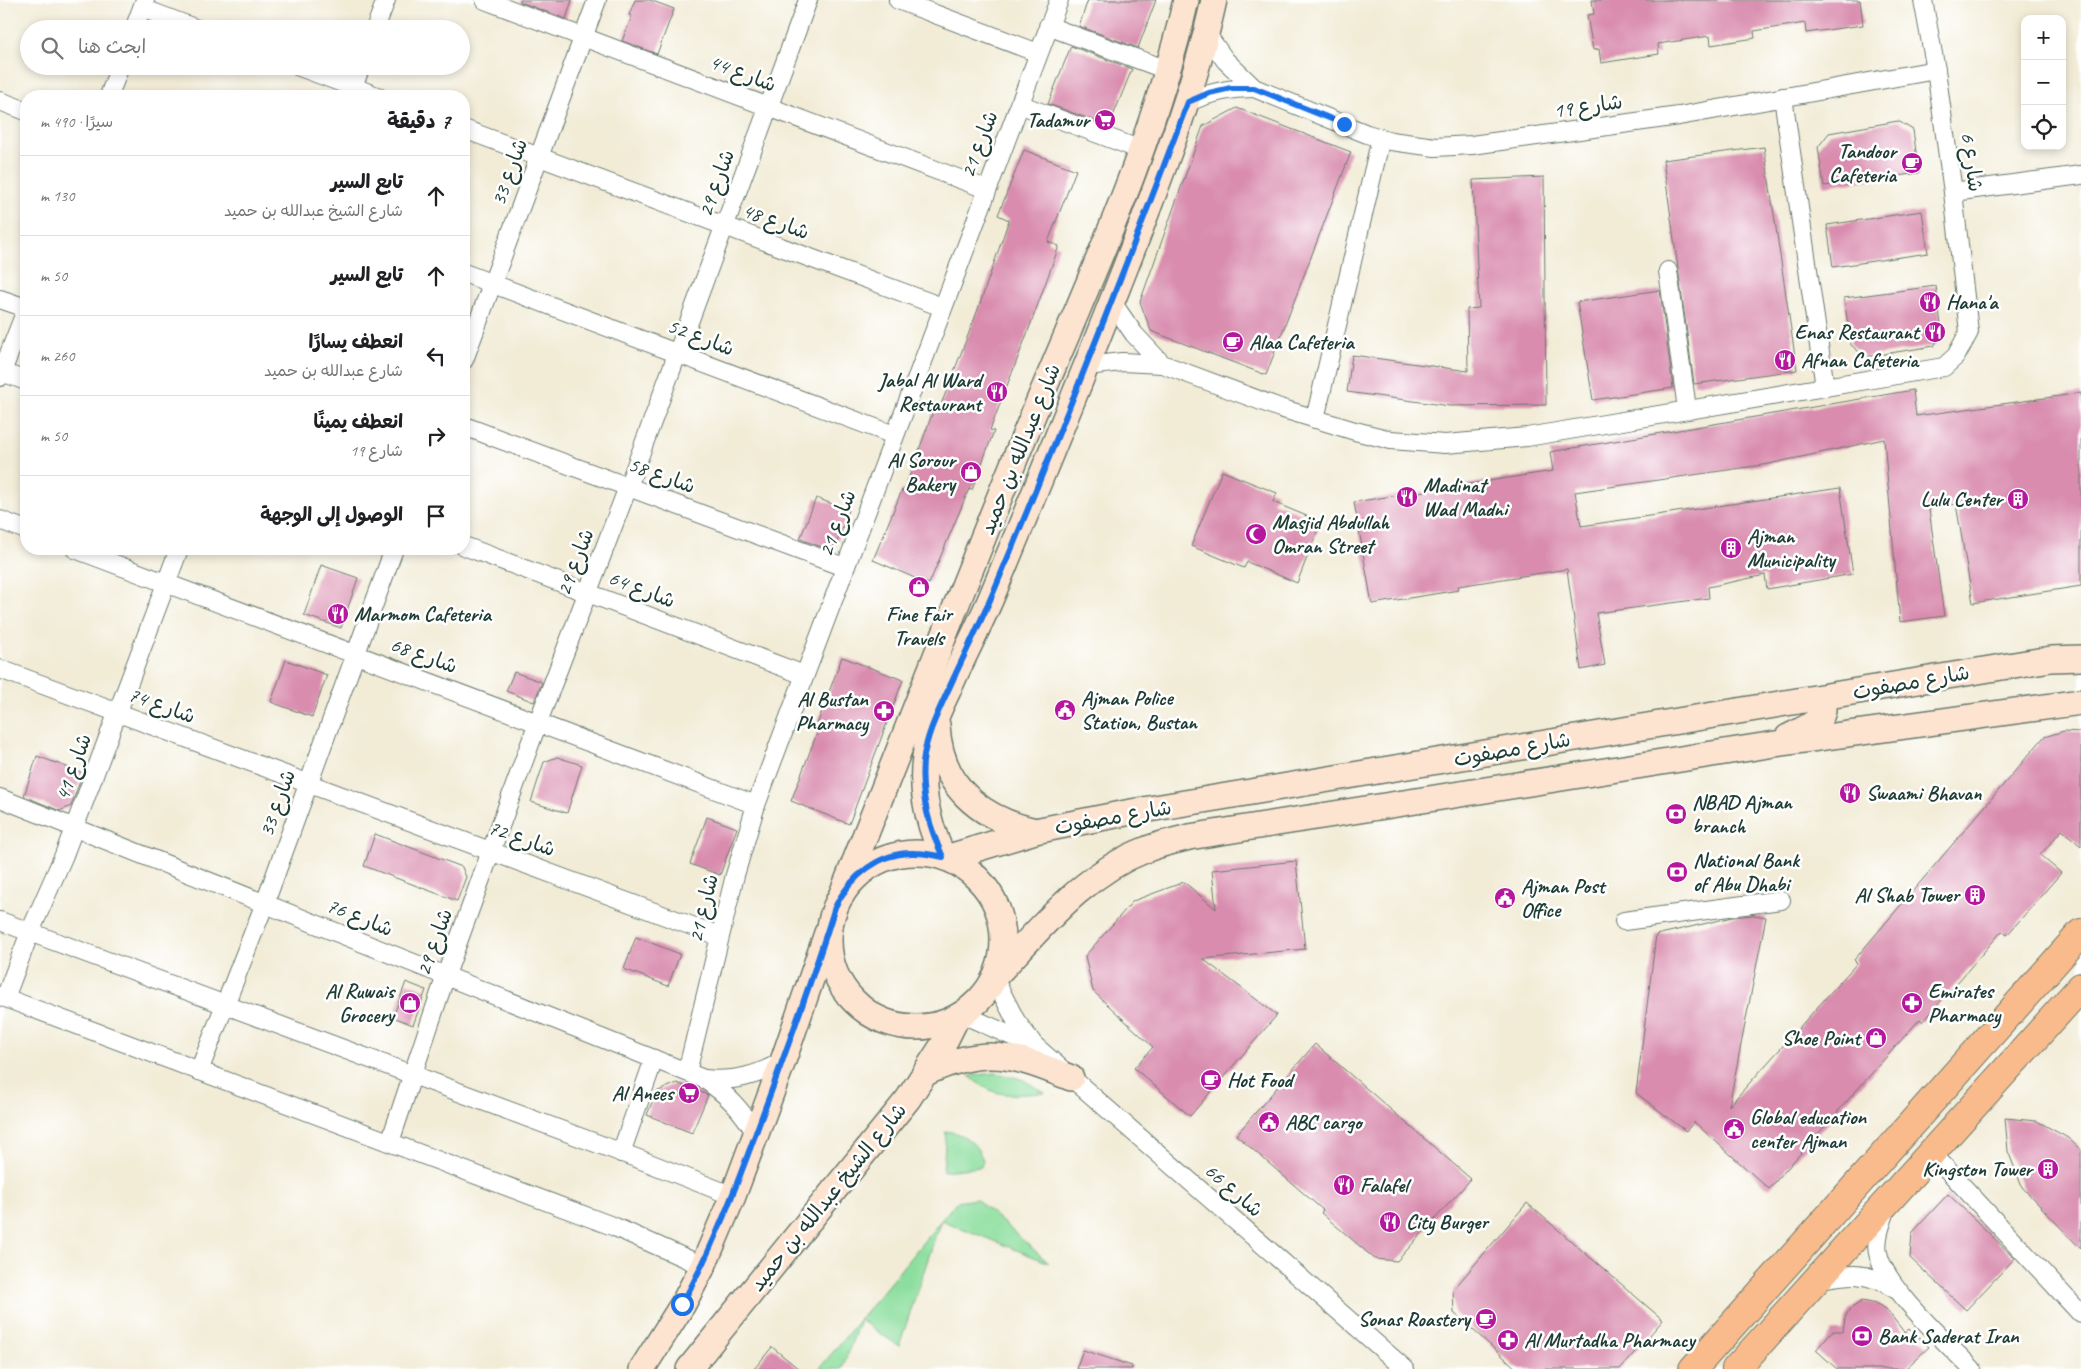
<!DOCTYPE html>
<html lang="ar">
<meta charset="utf-8">
<style>
:root{--surface:#fff;--page:#f6f6f6;--text:#202124;--muted:#757577;--line:#e0e0e0}
body{margin:0;font-family:Caveat,"Playpen Sans Arabic",sans-serif;background:var(--page);color:var(--text);direction:rtl}
.controls{position:absolute;right:15px;top:15px;display:grid;overflow:hidden;border-radius:10px;box-shadow:0 2px 8px #0003}
.controls button{width:45px;height:45px;display:grid;place-items:center;padding:0;border:0;border-bottom:1px solid var(--line);background:var(--surface);color:var(--text);font:25px sans-serif}
.stop{position:absolute;width:15px;height:15px;margin:-11px;border:4px solid #1a73e8;border-radius:50%;background:#fff}
.stop.end{background:#1a73e8;border-color:#fff;box-shadow:0 1px 5px #0008}
.list{margin:0;padding:0;list-style:none}
h2{display:flex;justify-content:space-between;align-items:center;height:65px;margin:0;padding:0 20px;font-size:21px}
h2 small{font-size:16px;font-weight:400;color:var(--muted)}
.list li{display:grid;grid-template-columns:32px 1fr auto;gap:15px;align-items:center;box-sizing:border-box;height:80px;padding:0 20px;border-top:1px solid var(--line)}
.list b{display:block;font-size:19px;white-space:nowrap}
.list p{margin:0;font-size:16px;white-space:nowrap;color:var(--muted)}
.list em{font-size:16px;font-style:normal;color:var(--muted)}
.icon{flex:none;width:28px;height:28px;fill:none;stroke:currentColor;stroke-width:2;stroke-linecap:round;stroke-linejoin:round}
.map{position:relative;flex:none;width:2081px;height:1369px;overflow:hidden;direction:ltr}
.search{position:absolute;background:var(--surface);box-shadow:0 2px 8px #0003;left:20px;top:20px;width:450px;height:55px;display:flex;align-items:center;gap:12px;box-sizing:border-box;padding:0 18px;border-radius:28px;color:var(--muted);font-size:19px}
.panel{position:absolute;background:var(--surface);box-shadow:0 2px 8px #0003;left:20px;top:90px;width:450px;height:465px;border-radius:20px;direction:rtl}
.map>svg:first-child{display:block}
.green{fill:#8cde9e;stroke:#568e69}
.building{fill:#d98cae}
.lines{fill:none;stroke-linecap:round;stroke-linejoin:round}
.street-casing{stroke:#697a6d;stroke-width:20}
.secondary-casing{stroke:#697a6d;stroke-width:28}
.primary-casing{stroke:#697a6d;stroke-width:30}
.street{stroke:#fff;stroke-width:18}
.secondary{stroke:#fde4d1;stroke-width:25}
.primary{stroke:#fabb8c;stroke-width:28}
.route{stroke:#1a73e8;stroke-width:6}
.labels{text-anchor:middle;dominant-baseline:central;stroke-width:5;stroke-linejoin:round;paint-order:stroke}
.street-label{font-size:21px;fill:#1f3d34;stroke:#fff}
.poi-label{font-size:21px;font-weight:bold;fill:#1f3d34;stroke:#fff;text-anchor:start}
</style>
<div class="map">
<svg width="2081" height="1369" viewBox="0 0 2081 1369">
<rect width="100%" height="100%" fill="#fff"/>
<filter id="ink" filterUnits="userSpaceOnUse"><feTurbulence type="fractalNoise" baseFrequency=".02" numOctaves="2"/><feDisplacementMap in="SourceGraphic" scale="10" xChannelSelector="R" yChannelSelector="G"/><feConvolveMatrix kernelMatrix="1 2 1 2 8 2 1 2 1" color-interpolation-filters="sRGB"/></filter>
<filter id="wash" filterUnits="userSpaceOnUse"><feTurbulence type="fractalNoise" baseFrequency=".0096" numOctaves="4" result="noise"/><feDisplacementMap in="SourceGraphic" scale="20" xChannelSelector="R" yChannelSelector="G"/><feGaussianBlur stdDeviation="1.12" result="paint"/><feColorMatrix in="noise" values="0 0 0 0 0 0 0 0 0 0 0 0 0 0 0 0 0 1.4 0 .05"/><feComposite in="paint" operator="in"/></filter>
<g filter="url(#wash)">
<rect width="100%" height="100%" fill="#f2ecd7"/>
<!-- green -->
<g class="green">
<path d="M996,1073L1022,1079L1045,1093C1010,1094 997,1100 969,1076Z"/>
<path d="M946,1131C965,1134 976,1142 983,1160L981,1167L943,1171Z"/>
<polygon points="976,1199 1049,1263 941,1220 899,1346 860,1320 842,1369 819,1369 956,1202"/>
</g>
<g id="blocks">
<!-- building -->
<g class="building">
<polygon points="520,0 572,0 566,19 520,2"/>
<polygon points="635,0 650,0 674,9 657,54 622,41 632,16 629,15"/>
<polygon points="1088,0 1156,0 1138,48 1079,26"/>
<polygon points="1592,0 1860,0 1863,25 1806,33 1805,23 1754,31 1755,38 1711,45 1710,36 1658,44 1659,54 1601,63 1599,49 1593,50 1587,15 1594,14"/>
<polygon points="1071,46 1132,69 1109,126 1048,104"/>
<polygon points="1237,108 1351,152 1266,375 1151,331 1140,302 1203,126"/>
<polygon points="1898,121 1913,130 1919,173 1824,186 1818,147 1829,133"/>
<polygon points="1764,147 1797,370 1694,384 1663,160"/>
<polygon points="1024,150 1076,170 1048,242 1059,246 1030,326 990,430 994,431 972,490 969,489 929,584 873,560 902,490 904,491 934,409 939,410 977,312 1009,220 998,215"/>
<polygon points="1544,177 1546,405 1450,406 1347,392 1352,355 1468,371 1467,309 1479,308 1473,180"/>
<polygon points="1922,211 1928,253 1833,267 1827,225"/>
<polygon points="1936,286 1942,333 1934,346 1865,357 1851,345 1844,298"/>
<polygon points="1660,290 1673,388 1593,400 1577,302"/>
<polygon points="1913,390 1916,416 2081,393 2081,586 1973,603 1956,504 1929,509 1944,616 1900,622 1884,439 1769,464 1575,492 1581,526 1840,488 1853,574 1767,589 1765,575 1708,587 1709,598 1596,613 1605,665 1581,670 1567,569 1458,586 1459,590 1372,604 1354,502 1553,471 1550,452"/>
<polygon points="1222,471 1277,493 1273,502 1321,522 1297,583 1247,562 1244,568 1191,546"/>
<polygon points="816,498 849,510 836,545 827,549 800,539"/>
<polygon points="321,565 358,578 341,628 304,615"/>
<polygon points="842,657 903,680 849,824 791,801 819,728 816,727"/>
<polygon points="286,660 327,675 312,717 271,702"/>
<polygon points="514,672 542,682 534,702 506,691"/>
<polygon points="2064,731 2081,732 2081,846 2062,830 2040,855 2061,873 2007,935 2002,931 1923,1022 1920,1019 1769,1189 1694,1122 1686,1131 1636,1093 1656,935 1733,917 1753,915 1766,917 1729,1106 1857,963 1854,960 2044,737"/>
<polygon points="37,756 83,773 71,806 60,811 24,796"/>
<polygon points="557,757 582,765 567,813 531,802 544,762"/>
<polygon points="707,817 737,828 720,875 690,864"/>
<polygon points="375,834 462,867 466,877 457,901 364,866"/>
<polygon points="1296,861 1305,949 1203,959 1277,1015 1190,1116 1134,1068 1153,1047 1093,991 1085,956 1133,901 1184,882 1216,909 1212,870"/>
<polygon points="636,937 680,954 668,986 624,969"/>
<polygon points="406,982 426,990 413,1025 393,1017"/>
<polygon points="1315,1044 1471,1179 1397,1261 1375,1259 1321,1213 1323,1210 1236,1135"/>
<polygon points="677,1083 708,1095 692,1133 647,1115 656,1092"/>
<polygon points="2005,1118 2037,1121 2068,1138 2081,1150 2081,1249 2022,1187 2008,1151"/>
<polygon points="1948,1194 2015,1258 1966,1310 1910,1258 1912,1233"/>
<polygon points="1527,1203 1663,1320 1620,1369 1517,1369 1454,1313 1453,1290"/>
<polygon points="1862,1301 1877,1304 1886,1309 1904,1332 1909,1328 1929,1347 1905,1369 1837,1369 1816,1350 1832,1331 1843,1331 1845,1318 1849,1310"/>
<polygon points="772,1347 799,1369 754,1369"/>
<polygon points="1083,1350 1132,1366 1132,1369 1076,1369"/>
</g>
</g>
</g>
<g filter="url(#ink)">
<use href="#blocks" fill-opacity="0" stroke="#697a6d" stroke-width="1"/>
<g class="lines">
<!-- street casing -->
<g class="street-casing">
<g id="street">
<polyline points="485,0 986,189"/>
<polyline points="898,0 1038,53"/>
<polyline points="142,8 197,29"/>
<polyline points="1048,26 1167,70"/>
<polyline points="134,29 145,0"/>
<polyline points="375,29 386,0"/>
<polyline points="1206,33 1225,60 1254,88 1367,134 1391,141 1435,147 1472,145 1679,116 1936,70"/>
<polyline points="297,66 377,96"/>
<polyline points="109,96 120,66"/>
<polyline points="350,96 361,66"/>
<polyline points="1783,97 1825,387"/>
<polyline points="0,101 26,111"/>
<path d="M1188,102C1210,92 1230,88 1254,88"/>
<polyline points="1019,104 1141,150"/>
<polyline points="464,129 942,307"/>
<polyline points="1953,192 2081,175"/>
<polyline points="1668,271 1687,409"/>
<polyline points="464,273 894,435"/>
<polyline points="0,299 26,308"/>
<polyline points="1112,302 1134,334 1162,364"/>
<polyline points="464,360 597,0"/>
<polyline points="1086,366 1122,362 1162,364 1280,408 1355,431 1391,440 1445,444 1527,437 1944,367 1956,356 1969,332 1953,192 1936,70 1923,0"/>
<polyline points="2,372 26,381"/>
<polyline points="0,377 26,310"/>
<polyline points="1315,419 1381,138"/>
<polyline points="464,426 844,567"/>
<polyline points="0,520 26,530"/>
<polyline points="464,546 804,675"/>
<polyline points="75,549 756,805"/>
<polyline points="0,669 719,936"/>
<path d="M0,798L704,1079C727,1094 742,1110 756,1134"/>
<polyline points="0,921 644,1161 733,1196"/>
<polyline points="1624,921 1781,900"/>
<polyline points="994,978 1016,1021 1034,1045 1405,1369"/>
<polyline points="0,996 615,1227 703,1266"/>
<polyline points="5,998 30,932 64,855 179,549"/>
<polyline points="962,1014 1030,1044"/>
<polyline points="199,1071 265,903 394,549"/>
<polyline points="687,1072 735,875 756,805 1059,0"/>
<path d="M704,1079C734,1082 757,1076 783,1061"/>
<polyline points="390,1142 446,975 538,722 628,487 808,0"/>
<polyline points="1931,1152 2081,1314"/>
<polyline points="621,1153 654,1059"/>
<path d="M1887,1208C1882,1222 1875,1238 1878,1253C1884,1286 1947,1343 1972,1369"/>
<path d="M1815,1280C1849,1274 1865,1270 1895,1289"/>
</g>
</g>
<!-- secondary casing -->
<g class="secondary-casing">
<g id="secondary">
<path d="M937,725C940,785 978,818 1035,831"/>
<path d="M1788,737C1800,731 1841,714 1814,699"/>
<circle cx="916" cy="940" r="87"/>
<path d="M943,857C926,819 918,782 928,741C932,722 942,704 950,686C965,652 983,619 996,586C1042,475 1088,364 1131,253C1163,170 1195,87 1214,0"/>
<polyline points="946,858 1035,831 1131,812 2032,662 2051,659 2081,658"/>
<path d="M842,894C905,736 966,577 1031,420C1088,282 1153,145 1186,0"/>
<path d="M997,974C1042,927 1083,874 1145,850C1159,844 1175,841 1189,837L1775,744L2081,702"/>
<path d="M926,1073C984,1045 1015,1055 1071,1078"/>
<polyline points="642,1369 683,1304 703,1266 733,1196 783,1061 827,933"/>
<polyline points="689,1369 908,1099 943,1045 957,1017"/>
</g>
</g>
<!-- primary casing -->
<g class="primary-casing">
<g id="primary">
<polyline points="1693,1369 2081,933"/>
<polyline points="1736,1369 2081,987"/>
</g>
</g>
<!-- street -->
<use href="#street" class="street"/>
<!-- secondary -->
<use href="#secondary" class="secondary"/>
<!-- primary -->
<use href="#primary" class="primary"/>
</g>
</g>
<g class="lines" filter="url(#ink)">
<!-- route -->
<path class="route" d="M682,1304C715,1244 738,1182 761,1119C787,1049 813,978 835,907C850,877 880,851 915,853C925,853 934,855 943,857C929,827 920,796 923,762C926,735 939,710 950,686C965,653 982,620 996,586C1063,426 1127,264 1188,102L1209,93L1231,88H1254L1344,124"/>
</g>
<!-- icons -->
<defs>
<g id="supermarket-disc" transform="scale(1.125)"><circle r="9.5" fill="#b5179e" stroke="#fff"/><path d="M-6-5.5h2.5l.6 2H6L4.5 2H-2.5L-4.4-4H-6ZM-1.5 3.2a1.3 1.3 0 1 0 .1 0ZM3 3.2a1.3 1.3 0 1 0 .1 0Z" fill="#fff"/></g>
<g id="cafe-disc" transform="scale(1.125)"><circle r="9.5" fill="#b5179e" stroke="#fff"/><path d="M-5.5-4.5H6V0H3Q3 3.5 0 3.5H-2.5Q-5.5 3.5-5.5 0ZM3-3.2v2h1.7v-2ZM-6 4.5H4V6H-6Z" fill="#fff"/></g>
<g id="restaurant-disc" transform="scale(1.125)"><circle r="9.5" fill="#b5179e" stroke="#fff"/><path d="M-5-6h1v4h1v-4h1v4h1v-4h1v5L-1.5 .5V6h-2V.5L-5-1ZM5-6V6H3V1.5H1.5Q1.5-4 5-6Z" fill="#fff"/></g>
<g id="shop-disc" transform="scale(1.125)"><circle r="9.5" fill="#b5179e" stroke="#fff"/><path d="M-5-2.5h2.3a2.7 3.5 0 0 1 5.4 0H5L5.5 6h-11ZM-1.5-2.5h3a1.5 2.3 0 0 0-3 0Z" fill="#fff"/></g>
<g id="building-disc" transform="scale(1.125)"><circle r="9.5" fill="#b5179e" stroke="#fff"/><path d="M-4-6H4V6H1V3H-1V6H-4ZM-2.5-4.3h1.7v1.8h-1.7ZM.8-4.3h1.7v1.8H.8ZM-2.5-1h1.7V.8h-1.7ZM.8-1h1.7V.8H.8Z" fill="#fff"/></g>
<g id="mosque-disc" transform="scale(1.125)"><circle r="9.5" fill="#b5179e" stroke="#fff"/><path d="M3.5-4.9A6 6 0 1 0 3.5 4.9A5 5 0 1 1 3.5-4.9Z" fill="#fff"/></g>
<g id="civic-disc" transform="scale(1.125)"><circle r="9.5" fill="#b5179e" stroke="#fff"/><path d="M-.6-6.5H3V-4.5H.6V-3L4-1V1h2V6H-6V1h2V-1L-.6-3ZM-1.2 2.5V6h2.4V2.5Z" fill="#fff"/></g>
<g id="pharmacy-disc" transform="scale(1.125)"><circle r="9.5" fill="#b5179e" stroke="#fff"/><path d="M-2-6h4v4h4v4h-4v4h-4v-4h-4v-4h4Z" fill="#fff"/></g>
<g id="bank-disc" transform="scale(1.125)"><circle r="9.5" fill="#b5179e" stroke="#fff"/><path d="M-6-4H6V4H-6ZM0-2.3a2.3 2.3 0 1 0 0 4.6a2.3 2.3 0 1 0 0-4.6Z" fill="#fff"/></g>
</defs>
<g fill-rule="evenodd">
<use href="#supermarket-disc" x="1105" y="120"/>
<use href="#cafe-disc" x="1912" y="163"/>
<use href="#restaurant-disc" x="1930" y="302"/>
<use href="#restaurant-disc" x="1935" y="332"/>
<use href="#cafe-disc" x="1233" y="342"/>
<use href="#restaurant-disc" x="1785" y="360"/>
<use href="#restaurant-disc" x="997" y="392"/>
<use href="#shop-disc" x="971" y="472"/>
<use href="#restaurant-disc" x="1407" y="497"/>
<use href="#building-disc" x="2018" y="499"/>
<use href="#mosque-disc" x="1256" y="534"/>
<use href="#building-disc" x="1731" y="548"/>
<use href="#shop-disc" x="919" y="587"/>
<use href="#restaurant-disc" x="338" y="614"/>
<use href="#civic-disc" x="1065" y="710"/>
<use href="#pharmacy-disc" x="884" y="711"/>
<use href="#restaurant-disc" x="1850" y="793"/>
<use href="#bank-disc" x="1676" y="814"/>
<use href="#bank-disc" x="1677" y="872"/>
<use href="#building-disc" x="1975" y="895"/>
<use href="#civic-disc" x="1505" y="898"/>
<use href="#shop-disc" x="410" y="1003"/>
<use href="#pharmacy-disc" x="1912" y="1003"/>
<use href="#shop-disc" x="1876" y="1038"/>
<use href="#cafe-disc" x="1211" y="1080"/>
<use href="#supermarket-disc" x="689" y="1093"/>
<use href="#civic-disc" x="1269" y="1122"/>
<use href="#civic-disc" x="1734" y="1129"/>
<use href="#building-disc" x="2048" y="1169"/>
<use href="#restaurant-disc" x="1344" y="1185"/>
<use href="#restaurant-disc" x="1390" y="1222"/>
<use href="#cafe-disc" x="1486" y="1319"/>
<use href="#bank-disc" x="1862" y="1336"/>
<use href="#pharmacy-disc" x="1508" y="1340"/>
</g>
<g class="labels">
<!-- street labels -->
<g class="street-label">
<text transform="translate(743 73) rotate(21)">شارع 44</text>
<text transform="translate(1588 106) rotate(-8)">شارع 19</text>
<text transform="translate(979 144) rotate(-69)">شارع 21</text>
<text transform="translate(1972 162) rotate(82)">شارع 6</text>
<text transform="translate(509 172) rotate(-70)">شارع 33</text>
<text transform="translate(716 183) rotate(-70)">شارع 29</text>
<text transform="translate(776 221) rotate(20)">شارع 48</text>
<text transform="translate(701 337) rotate(21)">شارع 52</text>
<text transform="translate(1020 449) rotate(-68)">شارع عبدالله بن حميد</text>
<text transform="translate(662 475) rotate(20)">شارع 58</text>
<text transform="translate(837 523) rotate(-69)">شارع 21</text>
<text transform="translate(575 562) rotate(-69)">شارع 29</text>
<text transform="translate(642 589) rotate(21)">شارع 64</text>
<text transform="translate(424 655) rotate(20)">شارع 68</text>
<text transform="translate(1911 682) rotate(-10)">شارع مصفوت</text>
<text transform="translate(162 705) rotate(20)">شارع 74</text>
<text transform="translate(1512 749) rotate(-10)">شارع مصفوت</text>
<text transform="translate(73 767) rotate(-70)">شارع 41</text>
<text transform="translate(277 803) rotate(-70)">شارع 33</text>
<text transform="translate(1113 817) rotate(-10)">شارع مصفوت</text>
<text transform="translate(522 838) rotate(20)">شارع 72</text>
<text transform="translate(703 908) rotate(-76)">شارع 21</text>
<text transform="translate(360 917) rotate(22)">شارع 76</text>
<text transform="translate(434 942) rotate(-70)">شارع 29</text>
<text transform="translate(1234 1190) rotate(41)">شارع 66</text>
<text transform="translate(828 1197) rotate(-51)">شارع الشيخ عبدالله بن حميد</text>
</g>
<!-- poi labels -->
<g class="poi-label">
<text x="1089" y="120" text-anchor="end">Tadamur</text>
<text x="1896" y="151" text-anchor="end">Tandoor<tspan x="1896" dy="24">Cafeteria</tspan></text>
<text x="1946" y="302">Hana'a</text>
<text x="1919" y="332" text-anchor="end">Enas Restaurant</text>
<text x="1249" y="342">Alaa Cafeteria</text>
<text x="1801" y="360">Afnan Cafeteria</text>
<text x="981" y="380" text-anchor="end">Jabal Al Ward<tspan x="981" dy="24">Restaurant</tspan></text>
<text x="955" y="460" text-anchor="end">Al Sorour<tspan x="955" dy="24">Bakery</tspan></text>
<text x="1423" y="485">Madinat<tspan x="1423" dy="24">Wad Madni</tspan></text>
<text x="2002" y="499" text-anchor="end">Lulu Center</text>
<text x="1272" y="522">Masjid Abdullah<tspan x="1272" dy="24">Omran Street</tspan></text>
<text x="1747" y="536">Ajman<tspan x="1747" dy="24">Municipality</tspan></text>
<text x="354" y="614">Marmom Cafeteria</text>
<text x="919" y="614" text-anchor="middle">Fine Fair<tspan x="919" dy="24">Travels</tspan></text>
<text x="1081" y="698">Ajman Police<tspan x="1081" dy="24">Station, Bustan</tspan></text>
<text x="868" y="699" text-anchor="end">Al Bustan<tspan x="868" dy="24">Pharmacy</tspan></text>
<text x="1866" y="793">Swaami Bhavan</text>
<text x="1692" y="802">NBAD Ajman<tspan x="1692" dy="24">branch</tspan></text>
<text x="1693" y="860">National Bank<tspan x="1693" dy="24">of Abu Dhabi</tspan></text>
<text x="1521" y="886">Ajman Post<tspan x="1521" dy="24">Office</tspan></text>
<text x="1959" y="895" text-anchor="end">Al Shab Tower</text>
<text x="394" y="991" text-anchor="end">Al Ruwais<tspan x="394" dy="24">Grocery</tspan></text>
<text x="1928" y="991">Emirates<tspan x="1928" dy="24">Pharmacy</tspan></text>
<text x="1860" y="1038" text-anchor="end">Shoe Point</text>
<text x="1227" y="1080">Hot Food</text>
<text x="673" y="1093" text-anchor="end">Al Anees</text>
<text x="1750" y="1117">Global education<tspan x="1750" dy="24">center Ajman</tspan></text>
<text x="1285" y="1122">ABC cargo</text>
<text x="2032" y="1169" text-anchor="end">Kingston Tower</text>
<text x="1360" y="1185">Falafel</text>
<text x="1406" y="1222">City Burger</text>
<text x="1470" y="1319" text-anchor="end">Sonas Roastery</text>
<text x="1878" y="1336">Bank Saderat Iran</text>
<text x="1524" y="1340">Al Murtadha Pharmacy</text>
</g>
</g>
</svg>
<div class="controls">
<button>+</button>
<button>−</button>
<button><svg class="icon" aria-label="locate" viewBox="0 0 24 24"><circle cx="12" cy="12" r="6"/><path d="M12 2v4M12 18v4M2 12h4M18 12h4"/></svg></button>
</div>
<div class="stop" style="left:682px;top:1304px"></div>
<div class="stop end" style="left:1344px;top:124px"></div>
<div class="search"><svg class="icon" aria-label="search" viewBox="0 0 24 24"><circle cx="10" cy="10" r="6"/><path d="M15 15l6 6"/></svg>ابحث هنا</div>
<section class="panel">
<h2>7 دقيقة<small>سيرًا · 490 m</small></h2>
<ul class="list">
<li><svg class="icon" aria-label="ahead" viewBox="0 0 24 24"><path d="M12 20V5M6 11l6-6 6 6"/></svg><div><b>تابع السير</b><p>شارع الشيخ عبدالله بن حميد</p></div><em>130 m</em></li>
<li><svg class="icon" aria-label="ahead" viewBox="0 0 24 24"><path d="M12 20V5M6 11l6-6 6 6"/></svg><div><b>تابع السير</b></div><em>50 m</em></li>
<li><svg class="icon" aria-label="left" viewBox="0 0 24 24"><path d="M17 20v-9H6M10 6l-5 5 5 5"/></svg><div><b>انعطف يسارًا</b><p>شارع عبدالله بن حميد</p></div><em>260 m</em></li>
<li><svg class="icon" aria-label="right" viewBox="0 0 24 24"><path d="M7 20v-9h11M14 6l5 5-5 5"/></svg><div><b>انعطف يمينًا</b><p>شارع 19</p></div><em>50 m</em></li>
<li><svg class="icon" aria-label="arrive" viewBox="0 0 24 24"><path d="M6 21V4h12l-3 4 3 4H6"/></svg><div><b>الوصول إلى الوجهة</b></div></li>
</ul>
</section>
</div>
